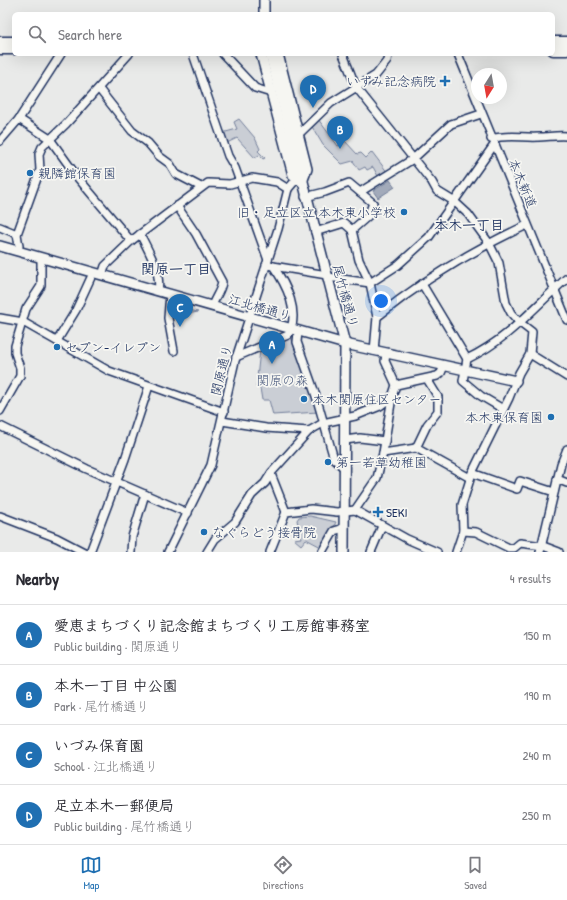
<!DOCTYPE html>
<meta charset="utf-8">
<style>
:root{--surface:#fff;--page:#f7f7f7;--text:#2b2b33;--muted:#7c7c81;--line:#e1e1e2;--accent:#1f6fb2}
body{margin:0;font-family:"Patrick Hand","Klee One",sans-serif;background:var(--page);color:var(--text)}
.compass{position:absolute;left:471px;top:68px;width:36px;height:36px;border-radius:50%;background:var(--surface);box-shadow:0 4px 16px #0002;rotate:191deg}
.you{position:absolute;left:381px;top:301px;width:14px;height:14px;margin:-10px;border:3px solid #fff;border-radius:50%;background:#1a73e8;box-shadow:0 0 0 6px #1a73e833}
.badge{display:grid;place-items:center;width:26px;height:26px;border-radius:50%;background:var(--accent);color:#fff;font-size:13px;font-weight:700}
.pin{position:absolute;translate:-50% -33px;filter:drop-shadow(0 1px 2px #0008)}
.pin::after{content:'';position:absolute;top:21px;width:14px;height:12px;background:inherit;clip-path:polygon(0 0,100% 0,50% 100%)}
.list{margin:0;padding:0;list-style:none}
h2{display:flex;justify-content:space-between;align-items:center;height:52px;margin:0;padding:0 16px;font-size:17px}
h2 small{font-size:13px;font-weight:400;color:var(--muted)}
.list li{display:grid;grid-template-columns:26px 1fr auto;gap:12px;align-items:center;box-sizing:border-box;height:60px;padding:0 16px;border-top:1px solid var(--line)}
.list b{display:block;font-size:15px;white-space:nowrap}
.list p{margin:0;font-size:13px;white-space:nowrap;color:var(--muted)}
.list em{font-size:13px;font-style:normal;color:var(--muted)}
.icon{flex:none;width:22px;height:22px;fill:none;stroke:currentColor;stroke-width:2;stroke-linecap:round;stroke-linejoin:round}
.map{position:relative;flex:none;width:567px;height:552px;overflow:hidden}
.search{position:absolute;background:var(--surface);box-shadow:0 4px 16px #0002;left:12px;right:12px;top:12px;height:44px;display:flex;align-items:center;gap:10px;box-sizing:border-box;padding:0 14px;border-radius:6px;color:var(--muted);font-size:15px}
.sheet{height:292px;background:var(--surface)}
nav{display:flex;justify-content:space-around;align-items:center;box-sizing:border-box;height:56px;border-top:1px solid var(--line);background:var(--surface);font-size:11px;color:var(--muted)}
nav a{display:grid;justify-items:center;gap:2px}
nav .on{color:var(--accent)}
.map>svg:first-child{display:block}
.green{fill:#caced5;stroke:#727e9a}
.water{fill:#a2aaba;stroke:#6c7995}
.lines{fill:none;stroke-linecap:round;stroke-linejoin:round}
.minor-casing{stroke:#1b2f5e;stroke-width:10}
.major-casing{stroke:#1b2f5e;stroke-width:12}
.highway-casing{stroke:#1b2f5e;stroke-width:13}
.minor{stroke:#f6f6f2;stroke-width:7}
.major{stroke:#f6f6f2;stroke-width:9}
.highway{stroke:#f6f6f2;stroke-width:10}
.poi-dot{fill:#1f6fb2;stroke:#f6f6f2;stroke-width:1.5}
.labels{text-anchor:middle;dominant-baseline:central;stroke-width:3.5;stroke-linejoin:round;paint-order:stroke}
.poi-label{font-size:13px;fill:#1b2f5e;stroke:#f6f6f2;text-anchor:start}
.street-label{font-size:13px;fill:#1b2f5e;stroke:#f6f6f2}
.park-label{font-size:13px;fill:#47577c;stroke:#f6f6f2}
.neighbourhood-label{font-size:14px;font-weight:bold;fill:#1b2f5e;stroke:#f6f6f2}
</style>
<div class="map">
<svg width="567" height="552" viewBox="0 0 567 552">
<rect width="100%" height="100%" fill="#e9eae9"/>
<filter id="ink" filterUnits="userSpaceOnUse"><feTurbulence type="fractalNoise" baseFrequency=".025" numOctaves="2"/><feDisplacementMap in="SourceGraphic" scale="8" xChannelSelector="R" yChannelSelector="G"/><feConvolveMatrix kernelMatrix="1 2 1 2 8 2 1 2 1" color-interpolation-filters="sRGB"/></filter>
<g filter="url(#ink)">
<!-- green -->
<g class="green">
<polygon points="239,119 255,138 260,149 258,151 265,158 263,159 259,155 255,158 237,138 225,144 222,133 237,129 234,122"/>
<polygon points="318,119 338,146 345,141 357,154 361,153 366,158 372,152 388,173 379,178 373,167 367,170 365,167 359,170 353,161 342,164 323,145 311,125"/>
<polygon points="171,306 198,312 172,317"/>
<polygon points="291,337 318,412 273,415 269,400 262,400 260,388 256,387 260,350"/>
<polygon points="310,516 336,522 323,548 306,539 301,545 294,539 301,538 297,520 299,517"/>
</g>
<!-- water -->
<polygon class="water" points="390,180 395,187 378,198 373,191"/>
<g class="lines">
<!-- minor casing -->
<g class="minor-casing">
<g id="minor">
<polyline points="193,54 228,156 235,168 268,260"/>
<polyline points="223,54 255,88 271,93"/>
<polyline points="343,54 356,87 432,182 437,191 455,202 468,214 489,243 499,263 506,303 511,313 519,322 532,332 530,354 519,373 509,398 472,473 462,505 463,531 456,552"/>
<polyline points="458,54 567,320"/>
<polyline points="99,89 132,131 148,143 159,156 170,164 176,174 201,187"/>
<polyline points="19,119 50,139 78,178 131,241"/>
<polyline points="299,134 331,103 376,75 387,61 388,54"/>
<path d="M491,139C507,134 522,138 539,137C548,137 557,135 567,136"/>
<polyline points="0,141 19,119 61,54"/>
<polyline points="360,192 413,159 451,124 481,114"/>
<polyline points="305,197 325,192 349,183 373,203 368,216 352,230"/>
<path d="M177,206L196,234L222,282C221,291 215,297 212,306"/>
<polyline points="0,227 17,234"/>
<polyline points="315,232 344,223 352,230 359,260 370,283 377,317 374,351"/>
<path d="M140,234C148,250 162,273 158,291"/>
<polyline points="18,251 19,246 17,234 40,170 39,154 42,147 66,124 129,54"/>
<polyline points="273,266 327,275"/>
<polyline points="102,275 105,266 131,241 208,183 230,184 252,178 277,182 288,189 300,175"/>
<polyline points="328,277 370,283 398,265 429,237 494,145"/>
<polyline points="422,284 467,359"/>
<polyline points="170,294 168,318 174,351"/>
<path d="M377,317C423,280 473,250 527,225"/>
<polyline points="0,318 23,322 109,371 224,412"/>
<polyline points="298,332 297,342 316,396 334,459 344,468"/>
<polyline points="57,341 76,310 93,273"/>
<polyline points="386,354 385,361 396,385"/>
<polyline points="530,354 567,377"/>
<path d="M236,357L288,335C301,313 286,284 273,266L266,265"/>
<path d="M503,409L481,396L463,381L467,359C509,339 534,307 567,278"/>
<polyline points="0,411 20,376 20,368 15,353 15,346 26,309 41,286 41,258"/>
<polyline points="222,421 266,428 309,431"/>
<polyline points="0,426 87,469 188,513"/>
<polyline points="345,440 360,438 385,441"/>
<polyline points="416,448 427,425 438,411 438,397 427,379"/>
<polyline points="383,453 416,448 470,478"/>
<polyline points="472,473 517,489 520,481 554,492"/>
<polyline points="271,474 286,512"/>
<polyline points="557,479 567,483"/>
<polyline points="355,510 377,478 383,453 392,397"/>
<polyline points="0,516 57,538 84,552"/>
<polyline points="463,531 476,532 509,548 514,548 520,543 543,546 559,552"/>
<polyline points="90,552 125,459 149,386"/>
<polyline points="131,552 132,537 145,494"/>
<polyline points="168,552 211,465 235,361 278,229 288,189"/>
<polyline points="207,552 215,539 235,522 252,495 265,483 272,472 309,431 323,423 355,416 380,406 392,397 396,385 437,376 441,373 444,366"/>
<polyline points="270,552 286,512 311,509 337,512 355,510 407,539 437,552"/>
<polyline points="322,552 334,531 344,528"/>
<polyline points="371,552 382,526"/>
<polyline points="540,552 561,464 567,449"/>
</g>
</g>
<!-- major casing -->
<g class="major-casing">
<g id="major">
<polyline points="264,0 264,14"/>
<polyline points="261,54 293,175 302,182 307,169 278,54"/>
<polyline points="270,54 345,344 344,552"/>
<polyline points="0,246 345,344 516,381"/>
</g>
</g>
<!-- highway casing -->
<g class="highway-casing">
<g id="highway">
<polyline points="0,42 14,42"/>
<polyline points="553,42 567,42"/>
<polyline points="0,49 14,49"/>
<polyline points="553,50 567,50"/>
</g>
</g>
<!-- minor -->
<use href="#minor" class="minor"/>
<!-- major -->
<use href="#major" class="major"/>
<!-- highway -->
<use href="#highway" class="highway"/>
</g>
</g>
<!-- markers -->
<g class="poi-dot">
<path d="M443 75h4v4h4v4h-4v4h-4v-4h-4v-4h4z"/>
<circle cx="30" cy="173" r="4"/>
<circle cx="404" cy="212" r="4"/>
<circle cx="57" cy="347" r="4"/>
<circle cx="304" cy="399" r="4"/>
<circle cx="551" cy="417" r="4"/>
<circle cx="328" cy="462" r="4"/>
<path d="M376 506h4v4h4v4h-4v4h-4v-4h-4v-4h4z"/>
<circle cx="204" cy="532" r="4"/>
</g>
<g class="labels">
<!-- poi labels -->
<g class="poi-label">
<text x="436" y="81" text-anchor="end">いずみ記念病院</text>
<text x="38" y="173">親隣館保育園</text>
<text x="396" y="212" text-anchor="end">旧・足立区立 本木東小学校</text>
<text x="65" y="347">セブン-イレブン</text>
<text x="312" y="399">本木関原住区センター</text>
<text x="543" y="417" text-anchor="end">本木東保育園</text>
<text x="336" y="462">第一若草幼稚園</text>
<text x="386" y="512">SEKI</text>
<text x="212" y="532">なぐらどう接骨院</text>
</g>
<!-- street labels -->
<g class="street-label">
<text transform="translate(523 183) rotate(67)">本木新道</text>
<text transform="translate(346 296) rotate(75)">尾竹橋通り</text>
<text transform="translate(260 307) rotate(16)">江北橋通り</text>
<text transform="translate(221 370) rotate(-76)">関原通り</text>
</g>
<!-- park labels -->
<g class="park-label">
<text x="282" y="380">関原の森</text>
</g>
<!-- neighbourhood labels -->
<g class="neighbourhood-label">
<text x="469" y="224">本木一丁目</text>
<text x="176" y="268">関原一丁目</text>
</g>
</g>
</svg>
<svg class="compass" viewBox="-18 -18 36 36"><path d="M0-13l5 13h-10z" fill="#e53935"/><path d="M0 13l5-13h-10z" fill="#7c7c81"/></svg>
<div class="you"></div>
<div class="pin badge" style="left:272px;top:364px">A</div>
<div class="pin badge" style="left:340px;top:149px">B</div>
<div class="pin badge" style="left:180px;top:327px">C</div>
<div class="pin badge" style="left:313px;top:108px">D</div>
<div class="search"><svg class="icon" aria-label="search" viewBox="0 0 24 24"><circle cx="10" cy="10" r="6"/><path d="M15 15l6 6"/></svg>Search here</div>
</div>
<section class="sheet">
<h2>Nearby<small>4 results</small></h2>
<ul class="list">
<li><span class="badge">A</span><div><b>愛恵まちづくり記念館まちづくり工房館事務室</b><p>Public building · 関原通り</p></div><em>150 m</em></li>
<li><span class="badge">B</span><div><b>本木一丁目 中公園</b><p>Park · 尾竹橋通り</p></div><em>190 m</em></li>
<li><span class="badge">C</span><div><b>いづみ保育園</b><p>School · 江北橋通り</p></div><em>240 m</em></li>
<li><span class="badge">D</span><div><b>足立本木一郵便局</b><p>Public building · 尾竹橋通り</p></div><em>250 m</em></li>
</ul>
</section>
<nav>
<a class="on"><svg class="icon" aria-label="map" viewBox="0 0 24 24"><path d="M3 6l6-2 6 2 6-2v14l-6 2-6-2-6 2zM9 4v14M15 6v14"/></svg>Map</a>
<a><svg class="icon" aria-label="directions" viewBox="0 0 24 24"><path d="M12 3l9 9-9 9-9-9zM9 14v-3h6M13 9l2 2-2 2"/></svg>Directions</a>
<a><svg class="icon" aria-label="saved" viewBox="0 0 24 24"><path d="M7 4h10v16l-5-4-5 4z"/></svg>Saved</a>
</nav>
